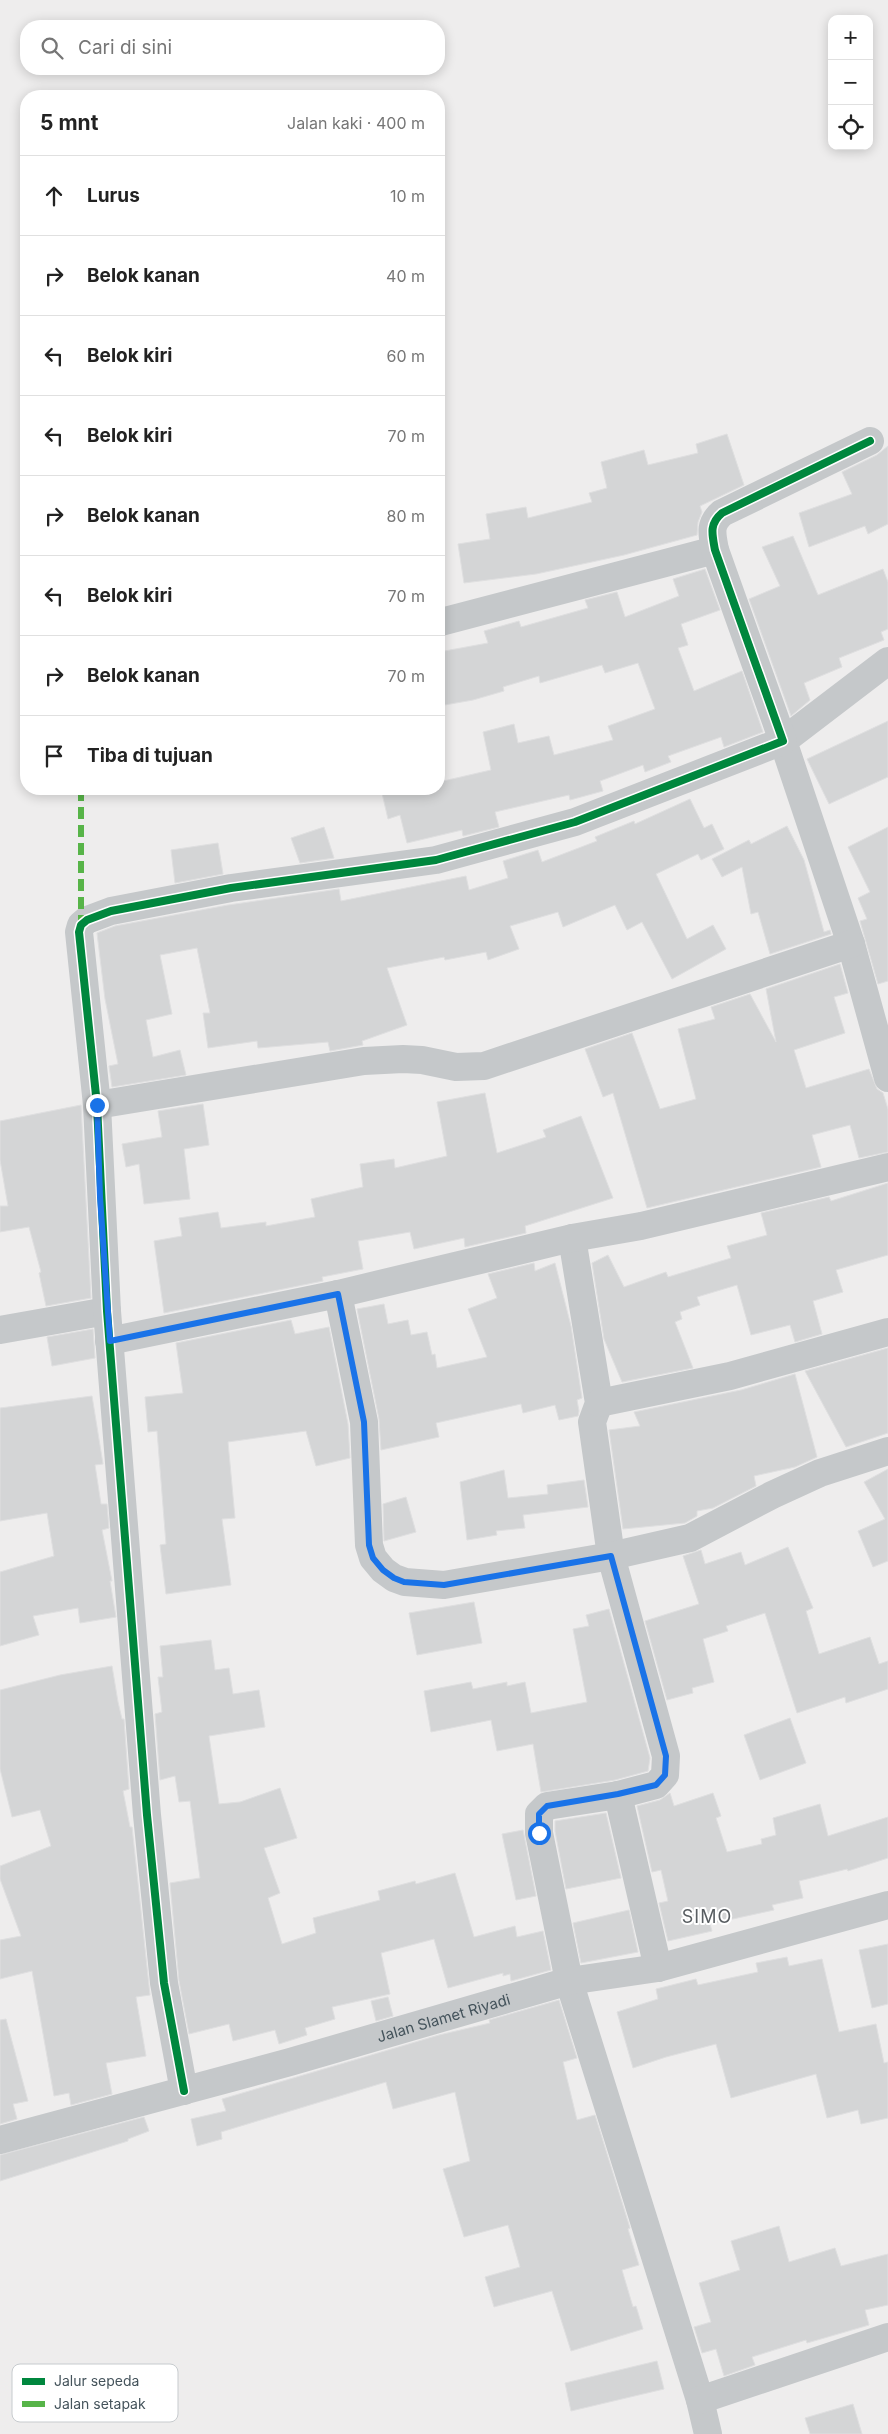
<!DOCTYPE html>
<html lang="id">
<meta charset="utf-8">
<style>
:root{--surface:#fff;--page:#f2f2f2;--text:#222;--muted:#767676;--line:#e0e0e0}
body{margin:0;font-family:Inter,sans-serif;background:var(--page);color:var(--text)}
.controls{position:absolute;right:15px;top:15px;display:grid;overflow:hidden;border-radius:10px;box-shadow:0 2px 12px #0003}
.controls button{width:45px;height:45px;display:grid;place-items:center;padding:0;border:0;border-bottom:1px solid var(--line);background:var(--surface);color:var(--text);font:25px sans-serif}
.stop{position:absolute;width:15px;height:15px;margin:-11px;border:4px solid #1a73e8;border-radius:50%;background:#fff}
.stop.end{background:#1a73e8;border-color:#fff;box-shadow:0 1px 5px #0008}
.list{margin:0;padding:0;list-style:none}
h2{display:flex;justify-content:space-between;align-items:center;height:65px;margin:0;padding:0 20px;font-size:21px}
h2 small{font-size:16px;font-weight:400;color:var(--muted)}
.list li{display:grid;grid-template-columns:32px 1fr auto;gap:15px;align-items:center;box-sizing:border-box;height:80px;padding:0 20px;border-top:1px solid var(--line)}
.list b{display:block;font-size:19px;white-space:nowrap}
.list em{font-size:16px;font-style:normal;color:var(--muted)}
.icon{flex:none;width:28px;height:28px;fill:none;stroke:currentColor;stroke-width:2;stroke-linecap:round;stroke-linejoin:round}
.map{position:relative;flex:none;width:888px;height:2434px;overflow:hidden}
.search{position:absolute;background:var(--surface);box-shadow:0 2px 12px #0003;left:20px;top:20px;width:425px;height:55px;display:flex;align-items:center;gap:12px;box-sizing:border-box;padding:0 18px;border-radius:20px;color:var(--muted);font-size:19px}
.panel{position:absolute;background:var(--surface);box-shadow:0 2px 12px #0003;left:20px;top:90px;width:425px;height:705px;border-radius:20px}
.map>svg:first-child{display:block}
.building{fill:#d4d5d6;stroke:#dfdfe0}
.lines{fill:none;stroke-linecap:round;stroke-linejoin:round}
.minor{stroke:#c5c8ca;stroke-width:28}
.quiet{stroke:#57b448;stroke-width:6;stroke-dasharray:12 6;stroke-linecap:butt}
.cycleway-casing{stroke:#fff;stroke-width:11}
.cycleway{stroke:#00873e;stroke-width:8}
.route{stroke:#1a73e8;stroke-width:6}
.labels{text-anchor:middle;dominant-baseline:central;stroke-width:4;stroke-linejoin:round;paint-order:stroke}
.street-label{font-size:15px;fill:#44535b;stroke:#fff}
.quarter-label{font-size:18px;letter-spacing:1px;fill:#595e62;stroke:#fff}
.key{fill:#fff;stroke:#c7cbce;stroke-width:1}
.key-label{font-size:14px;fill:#44535b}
</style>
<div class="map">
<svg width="888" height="2434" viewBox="0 0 888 2434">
<rect width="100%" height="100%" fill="#eeeded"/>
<!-- building -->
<g class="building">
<polygon points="727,434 744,485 700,506 702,512 698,522 697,535 624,555 536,574 464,583 458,544 490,539 486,514 526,507 528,518 592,502 589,493 607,488 601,462 644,450 648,465 698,453 696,444"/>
<polygon points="888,446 888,524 868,534 865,526 809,547 799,513 852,494 842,472 877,455"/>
<polygon points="793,536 818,595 883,569 888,582 888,629 881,632 884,640 839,658 842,667 804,683 810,700 791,716 749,599 780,586 762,547"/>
<polygon points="705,569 720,610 681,624 688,645 678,648 694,691 742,671 763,732 724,747 721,737 668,756 671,762 645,772 643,765 600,781 603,791 570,800 569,795 495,812 499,827 463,836 462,830 407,843 400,815 388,819 381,789 439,789 439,782 491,770 483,732 514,724 518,743 549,736 554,755 613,740 608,726 655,709 638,663 605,673 602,665 540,683 539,676 503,687 504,691 473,700 439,706 439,652 488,643 484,631 519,621 521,627 588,608 585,600 617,592 625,617 679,596 673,579"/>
<polygon points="888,721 888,777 829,804 807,759"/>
<polygon points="690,799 704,828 712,824 724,849 701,860 698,854 656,874 687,939 713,925 726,949 672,979 642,922 627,930 615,905 563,927 558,912 510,926 519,949 488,960 486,952 445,960 444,957 387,968 407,1025 362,1041 363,1045 330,1051 328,1042 258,1048 257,1041 208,1048 203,1013 210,1013 197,948 160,955 172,1014 146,1020 153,1057 180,1050 186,1075 112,1087 109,1066 118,1064 105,999 97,933 115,926 228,905 339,889 341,901 466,876 469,890 508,878 503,861 538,850 542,862 597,841 595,837 634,821 635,824"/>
<polygon points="787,826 804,860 824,932 830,930 831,934 770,954 758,912 751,914 742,867 722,877 712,859 749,840 751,844"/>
<polygon points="324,827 334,858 300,863 291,838"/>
<polygon points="888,827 888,981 878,984 860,921 867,919 858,898 870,892 848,847"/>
<polygon points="218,843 223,874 175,883 171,850"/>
<polygon points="840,964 848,993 834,997 845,1033 794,1050 806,1088 869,1069 877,1089 883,1093 888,1109 888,1152 859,1158 850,1125 812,1135 821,1167 647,1208 613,1093 603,1097 585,1049 632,1033 660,1109 696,1099 678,1029 715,1019 711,1007 750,994 776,1042 766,989"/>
<polygon points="485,1093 497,1153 546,1137 543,1130 581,1116 613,1198 525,1226 526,1233 465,1247 464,1238 414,1249 410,1232 358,1241 363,1269 322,1277 323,1281 164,1313 154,1241 182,1236 179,1218 218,1212 221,1228 266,1222 266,1226 315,1217 311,1199 363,1187 360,1164 394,1159 395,1168 447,1156 437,1102"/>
<polygon points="203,1104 209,1145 184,1149 190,1199 144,1204 139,1164 126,1167 122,1144 162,1137 158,1111"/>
<polygon points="81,1105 91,1298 46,1306 39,1273 41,1272 29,1227 0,1232 0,1206 8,1206 0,1160 0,1121"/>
<polygon points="888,1183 888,1255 836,1270 843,1292 813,1301 822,1334 795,1342 790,1325 751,1335 737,1285 697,1297 700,1305 680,1312 682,1319 675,1322 693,1368 622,1382 604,1339 592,1263 608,1255 624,1287 666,1272 668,1277 731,1258 727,1246 767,1235 761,1213 829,1197 831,1201"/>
<polygon points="534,1263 535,1271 555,1263 571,1326 582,1398 577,1400 579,1411 578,1416 559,1420 555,1405 523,1413 521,1404 436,1423 439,1437 381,1450 379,1419 357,1309 384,1304 388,1324 408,1320 411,1335 427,1332 432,1355 435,1354 437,1368 487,1357 468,1309 497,1298 488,1274"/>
<polygon points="291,1320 295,1334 329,1327 348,1424 350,1458 316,1466 306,1431 228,1442 235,1518 222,1519 231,1585 166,1594 160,1545 166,1544 157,1431 148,1432 145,1397 183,1393 176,1343"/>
<polygon points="93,1329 95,1358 52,1366 47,1337"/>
<polygon points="888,1348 888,1433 846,1447 805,1371"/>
<polygon points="795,1374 817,1457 795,1467 754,1476 756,1486 713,1508 697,1511 697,1516 685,1523 623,1529 609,1430 640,1426 634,1412 741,1390"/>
<polygon points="92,1396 103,1464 95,1465 101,1504 107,1504 109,1528 102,1530 112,1581 110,1581 116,1617 80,1623 78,1608 33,1616 39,1635 0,1646 0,1572 54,1556 47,1513 0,1521 0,1408"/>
<polygon points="888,1469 888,1561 873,1567 858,1531 885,1519 864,1482"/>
<polygon points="504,1470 508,1498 548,1494 547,1485 584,1480 588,1507 523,1515 525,1528 496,1531 497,1535 467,1540 460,1482"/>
<polygon points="406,1497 416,1532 384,1541 383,1504"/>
<polygon points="788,1547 813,1608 806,1611 819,1654 870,1637 879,1664 888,1661 888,1689 846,1703 845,1697 797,1713 765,1613 726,1626 728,1631 703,1639 714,1682 692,1688 693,1693 667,1700 645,1621 699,1604 683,1556 701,1550 705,1564 741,1552 745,1565"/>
<polygon points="474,1602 482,1643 417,1655 409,1613"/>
<polygon points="609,1609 650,1758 648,1771 615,1780 541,1792 533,1744 497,1751 491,1720 431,1732 424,1691 471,1682 473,1689 507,1682 507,1686 525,1682 531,1713 587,1702 573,1629 589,1626 586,1615"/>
<polygon points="211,1640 215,1670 229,1668 233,1694 259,1690 265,1727 209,1736 219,1804 240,1802 280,1788 297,1838 264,1848 280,1893 268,1898 282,1944 316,1933 313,1918 380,1900 378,1891 415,1881 416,1884 455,1873 474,1937 515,1926 517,1937 543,1931 551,1970 511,1981 510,1974 503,1976 503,1973 448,1988 434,1939 381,1953 390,1994 332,2007 335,2019 305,2028 307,2035 279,2044 275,2030 233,2041 229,2024 189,2034 179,1981 170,1883 200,1878 190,1801 179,1802 175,1776 160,1780 155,1714 162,1712 158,1677 163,1677 160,1646"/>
<polygon points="112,1666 118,1702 122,1719 124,1719 129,1789 123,1791 130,1827 132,1827 150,1995 136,1997 146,2056 106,2063 112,2094 71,2105 69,2093 54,2096 32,1971 0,1979 0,1940 21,1936 0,1879 0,1866 51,1846 40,1810 12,1817 0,1769 0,1690 60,1675"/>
<polygon points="790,1718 806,1763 760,1780 744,1735"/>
<polygon points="670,1793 674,1806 713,1793 721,1816 716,1818 727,1852 762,1844 761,1839 776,1835 773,1818 820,1804 828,1836 888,1817 888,1858 848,1871 847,1869 799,1881 803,1898 772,1905 774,1910 710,1924 712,1931 668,1941 659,1903 668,1901 661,1870 652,1872 637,1806 660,1800"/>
<polygon points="606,1813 621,1878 566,1889 555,1831 555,1821"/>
<polygon points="523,1830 536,1896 516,1900 502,1834"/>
<polygon points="629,1910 638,1952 581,1963 573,1923"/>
<polygon points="888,1944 888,2004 872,2008 859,1950"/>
<polygon points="787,1957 789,1966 822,1959 839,2032 876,2024 884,2063 888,2062 888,2118 861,2124 858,2110 827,2118 816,2074 731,2098 716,2044 666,2057 633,2068 617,2012 658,1999 656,1989 696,1979 698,1985 758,1972 756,1963"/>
<polygon points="388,1997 393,2016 376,2021 371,2001"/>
<polygon points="559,2000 577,2058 563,2062 577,2120 595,2115 630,2228 628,2229 639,2265 622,2270 633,2307 636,2306 643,2329 571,2351 552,2291 494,2307 485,2277 520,2267 508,2225 464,2237 443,2169 470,2161 455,2092 393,2109 386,2082 221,2132 222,2139 197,2146 191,2119 226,2111 222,2099 439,2035 490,2023 489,2020"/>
<polygon points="6,2019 28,2101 13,2104 17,2119 0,2124 0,2020"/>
<polygon points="144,2117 149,2131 128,2139 128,2141 0,2181 0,2155"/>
<polygon points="779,2226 789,2262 835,2248 841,2266 888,2254 888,2305 865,2310 869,2325 807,2343 806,2340 752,2357 755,2365 724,2376 716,2349 702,2353 694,2327 711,2322 699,2283 740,2270 731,2241"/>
<polygon points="657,2361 664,2389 571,2411 565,2383"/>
<polygon points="853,2404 862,2434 810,2434 805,2418"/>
</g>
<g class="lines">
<!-- minor -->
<g class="minor">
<polyline points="441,622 715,550"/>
<polyline points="888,661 783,741 851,944 888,1078"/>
<polyline points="97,1105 364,1061 403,1059 422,1060 456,1067 484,1066 851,944"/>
<polyline points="572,1238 599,1403 592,1422 611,1556 666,1756 665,1775 656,1785 618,1795 547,1806 539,1814 539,1833 569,1981 700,2400 708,2434"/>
<polyline points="338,1294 364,1422 369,1545 373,1558 383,1570 394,1578 405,1582 444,1585 611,1556 690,1538 772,1495 820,1473 888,1451"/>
<polyline points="0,1330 107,1311"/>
<polyline points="109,1341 338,1294 572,1238 641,1226 888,1167"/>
<polyline points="599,1403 730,1376 888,1332"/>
<polyline points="618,1795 658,1968"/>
<path d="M184,2091L164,1983L147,1815L107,1311L97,1105L79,932L81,925L87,920L111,911L231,888L436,860L575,822L783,741L715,550C712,534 709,524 722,513L870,441"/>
<path id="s1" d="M0,2140L290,2062L569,1981L658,1968L888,1905"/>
<polyline points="700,2400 888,2337"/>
</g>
<!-- quiet -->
<polyline class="quiet" points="81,789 81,925"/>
<!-- cycleway casing -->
<g class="cycleway-casing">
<path id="cycleway" d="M184,2091L164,1983L147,1815L107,1311L97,1105L79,932L81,925L87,920L111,911L231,888L436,860L575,822L783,741L715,550C712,534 709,524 722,513L870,441"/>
</g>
<!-- cycleway -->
<use href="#cycleway" class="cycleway"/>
</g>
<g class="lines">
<!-- route -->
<polyline class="route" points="97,1105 100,1197 110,1341 338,1294 364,1422 369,1545 373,1558 383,1570 394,1578 404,1582 444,1585 611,1556 666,1756 665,1775 656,1785 618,1794 547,1806 539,1814 539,1833"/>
</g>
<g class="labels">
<!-- street labels -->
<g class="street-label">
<text stroke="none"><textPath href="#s1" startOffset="460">Jalan Slamet Riyadi</textPath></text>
</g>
<!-- quarter labels -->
<g class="quarter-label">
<text x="707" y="1916">SIMO</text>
</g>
</g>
<!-- legend -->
<rect x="12" y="2364" width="166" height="58" rx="8" class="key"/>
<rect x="22" y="2378" width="23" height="7" fill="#00873e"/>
<rect x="22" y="2401" width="23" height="6" fill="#57b448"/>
<g class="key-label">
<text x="54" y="2386">Jalur sepeda</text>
<text x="54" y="2409">Jalan setapak</text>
</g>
</svg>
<div class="controls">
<button>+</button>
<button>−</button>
<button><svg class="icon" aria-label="locate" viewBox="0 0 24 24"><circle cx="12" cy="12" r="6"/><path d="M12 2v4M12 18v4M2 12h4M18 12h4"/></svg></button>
</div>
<div class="stop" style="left:539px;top:1833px"></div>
<div class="stop end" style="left:97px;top:1105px"></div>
<div class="search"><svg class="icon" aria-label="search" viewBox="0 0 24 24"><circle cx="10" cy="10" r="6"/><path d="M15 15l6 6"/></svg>Cari di sini</div>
<section class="panel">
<h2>5 mnt<small>Jalan kaki · 400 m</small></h2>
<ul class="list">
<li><svg class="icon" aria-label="ahead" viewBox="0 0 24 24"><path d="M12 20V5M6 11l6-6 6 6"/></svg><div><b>Lurus</b></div><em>10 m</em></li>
<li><svg class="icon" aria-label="right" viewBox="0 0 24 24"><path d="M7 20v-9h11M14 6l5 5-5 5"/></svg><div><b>Belok kanan</b></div><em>40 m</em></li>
<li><svg class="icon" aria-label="left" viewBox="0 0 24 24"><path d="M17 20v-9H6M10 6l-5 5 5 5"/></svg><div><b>Belok kiri</b></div><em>60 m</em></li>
<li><svg class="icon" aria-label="left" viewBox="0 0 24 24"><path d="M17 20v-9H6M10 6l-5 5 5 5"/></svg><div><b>Belok kiri</b></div><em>70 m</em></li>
<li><svg class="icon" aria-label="right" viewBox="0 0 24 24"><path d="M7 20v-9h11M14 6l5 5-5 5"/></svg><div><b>Belok kanan</b></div><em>80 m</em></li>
<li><svg class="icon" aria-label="left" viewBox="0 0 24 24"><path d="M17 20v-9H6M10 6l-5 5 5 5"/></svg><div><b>Belok kiri</b></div><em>70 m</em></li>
<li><svg class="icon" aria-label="right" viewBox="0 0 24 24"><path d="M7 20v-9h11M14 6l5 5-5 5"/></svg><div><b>Belok kanan</b></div><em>70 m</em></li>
<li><svg class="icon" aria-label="arrive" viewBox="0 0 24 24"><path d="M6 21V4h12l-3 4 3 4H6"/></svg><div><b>Tiba di tujuan</b></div></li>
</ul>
</section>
</div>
